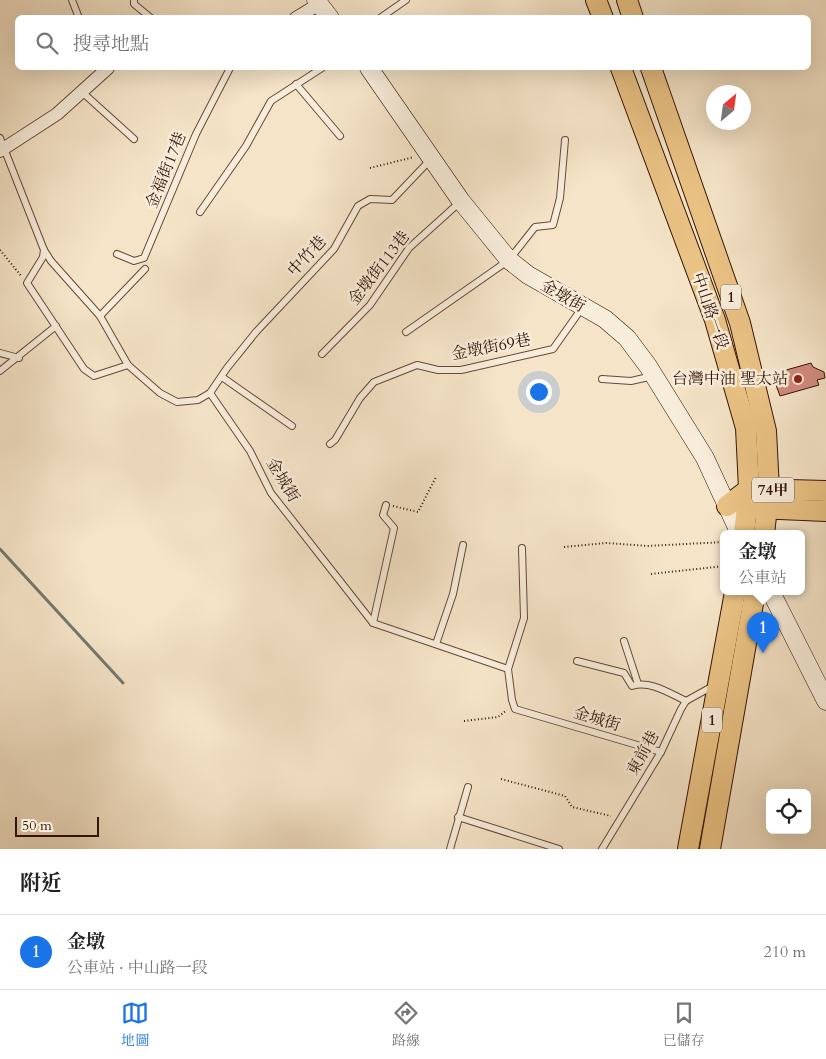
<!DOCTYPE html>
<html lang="zh-TW">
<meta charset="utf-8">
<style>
:root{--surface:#fff;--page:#f2f2f2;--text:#222;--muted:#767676;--line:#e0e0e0;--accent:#1a73e8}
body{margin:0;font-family:Cardo,"Noto Serif TC",serif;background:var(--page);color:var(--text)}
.controls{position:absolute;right:15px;bottom:15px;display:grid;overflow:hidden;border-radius:8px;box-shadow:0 5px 20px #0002}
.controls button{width:45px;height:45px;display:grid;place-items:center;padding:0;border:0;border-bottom:1px solid var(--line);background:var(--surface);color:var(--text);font:25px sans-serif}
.compass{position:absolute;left:706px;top:85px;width:45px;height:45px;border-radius:50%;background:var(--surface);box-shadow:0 5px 20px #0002;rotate:29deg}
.scale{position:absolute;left:15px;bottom:12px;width:84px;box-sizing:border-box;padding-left:5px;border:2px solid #351405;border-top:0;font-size:14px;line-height:18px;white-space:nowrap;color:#351405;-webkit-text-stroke:4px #f8eddb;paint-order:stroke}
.you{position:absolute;left:538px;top:391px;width:18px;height:18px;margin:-12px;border:4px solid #fff;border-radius:50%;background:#1a73e8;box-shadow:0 0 0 8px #1a73e833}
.badge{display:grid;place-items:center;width:32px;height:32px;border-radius:50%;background:var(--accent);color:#fff;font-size:16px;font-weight:700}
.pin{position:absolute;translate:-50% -41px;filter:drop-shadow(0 1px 2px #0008)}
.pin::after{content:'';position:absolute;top:26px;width:18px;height:15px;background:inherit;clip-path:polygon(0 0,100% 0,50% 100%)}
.popup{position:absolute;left:720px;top:530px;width:85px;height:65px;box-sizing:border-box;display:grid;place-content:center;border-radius:8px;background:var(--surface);filter:drop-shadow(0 1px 4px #0005);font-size:16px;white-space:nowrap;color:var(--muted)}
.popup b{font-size:19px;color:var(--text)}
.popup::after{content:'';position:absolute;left:50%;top:100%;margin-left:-10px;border:10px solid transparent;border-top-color:var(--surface)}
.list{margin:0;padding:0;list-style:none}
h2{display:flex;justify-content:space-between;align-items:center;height:65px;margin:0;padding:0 20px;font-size:21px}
h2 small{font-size:16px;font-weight:400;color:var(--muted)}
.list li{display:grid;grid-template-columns:32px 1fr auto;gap:15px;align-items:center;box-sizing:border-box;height:75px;padding:0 20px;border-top:1px solid var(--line)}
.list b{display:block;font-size:19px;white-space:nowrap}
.list p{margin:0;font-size:16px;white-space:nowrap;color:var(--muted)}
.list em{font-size:16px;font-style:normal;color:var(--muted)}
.icon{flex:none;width:28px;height:28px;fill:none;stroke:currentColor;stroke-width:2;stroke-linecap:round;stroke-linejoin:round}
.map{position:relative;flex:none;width:826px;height:849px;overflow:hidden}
.search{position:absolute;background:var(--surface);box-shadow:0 5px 20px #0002;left:15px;right:15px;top:15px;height:55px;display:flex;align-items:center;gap:12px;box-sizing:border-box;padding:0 18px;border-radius:8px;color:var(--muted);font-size:19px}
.sheet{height:140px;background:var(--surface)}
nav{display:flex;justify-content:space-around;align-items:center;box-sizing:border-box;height:70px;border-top:1px solid var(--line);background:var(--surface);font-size:14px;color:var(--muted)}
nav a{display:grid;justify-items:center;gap:2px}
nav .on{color:var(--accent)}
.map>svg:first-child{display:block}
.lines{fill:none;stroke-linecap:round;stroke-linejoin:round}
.stream{stroke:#737a70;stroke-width:3}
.building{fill:#d18a7f;stroke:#351405}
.lane-casing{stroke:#654836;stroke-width:8}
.street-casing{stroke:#654836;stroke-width:14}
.secondary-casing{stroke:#351405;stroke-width:19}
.primary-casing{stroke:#351405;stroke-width:22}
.path{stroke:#351405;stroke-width:2;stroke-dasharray:1 2.5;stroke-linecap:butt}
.lane{stroke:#f8eddb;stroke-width:6}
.street{stroke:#f8eddb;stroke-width:12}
.secondary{stroke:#f8eddb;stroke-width:18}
.primary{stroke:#eac284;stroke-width:20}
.poi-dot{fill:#8f2418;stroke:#f8eddb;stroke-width:2}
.labels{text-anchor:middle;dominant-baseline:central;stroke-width:5;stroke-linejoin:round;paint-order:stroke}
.shield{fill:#f8eddb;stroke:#705545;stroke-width:1}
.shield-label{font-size:15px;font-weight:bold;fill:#351405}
.street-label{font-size:16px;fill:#351405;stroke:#f8eddb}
.poi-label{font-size:16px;fill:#351405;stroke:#f8eddb;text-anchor:end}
</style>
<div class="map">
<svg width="826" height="849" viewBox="0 0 826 849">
<rect width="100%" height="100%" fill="#f5e4c8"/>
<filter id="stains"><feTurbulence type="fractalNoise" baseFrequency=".004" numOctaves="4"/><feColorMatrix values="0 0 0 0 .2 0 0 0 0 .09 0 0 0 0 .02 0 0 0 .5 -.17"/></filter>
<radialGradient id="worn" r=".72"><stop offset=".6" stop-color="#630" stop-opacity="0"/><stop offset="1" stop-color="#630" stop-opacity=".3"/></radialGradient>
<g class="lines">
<!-- stream -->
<polyline class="stream" points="0,549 123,683"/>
</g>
<!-- building -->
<polygon class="building" points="811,363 813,367 824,372 825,378 817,380 819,385 780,396 772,374"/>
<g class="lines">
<!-- lane casing -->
<g class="lane-casing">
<g id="lane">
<polyline points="72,0 79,18"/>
<polyline points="134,0 134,4 151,18"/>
<polyline points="380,18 406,0"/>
<polyline points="296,84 340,136"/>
<polyline points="82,92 134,139"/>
<polyline points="0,138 44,250 51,261 100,316 128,365 160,393 177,402 198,400 210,393 250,451 271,493 373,623 508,669 512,700 515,709 661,752"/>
<polyline points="200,212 246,146 271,101 322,68"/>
<polyline points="44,250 43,257 27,283 84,369 94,376 128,365"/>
<polyline points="117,254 134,261 144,258 196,134 230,68"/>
<polyline points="100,316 145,269"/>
<polyline points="406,332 509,260 535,227 553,225 560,198 565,140"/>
<polyline points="0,353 19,358"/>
<polyline points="322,354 370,305 409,248 460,202"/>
<polyline points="0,371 56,326"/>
<polyline points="222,377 292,426"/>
<polyline points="602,379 631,381 653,376"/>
<polyline points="210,393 227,368 256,332 334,249 358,206 370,199 392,200 431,159"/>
<polyline points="330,444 335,440 360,398 374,382 417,365 438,370 461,370 553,349 582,308"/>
<polyline points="373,623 394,528 383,515 386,505"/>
<polyline points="624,641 638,684"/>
<polyline points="436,644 453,594 463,545"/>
<path d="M577,661L624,673L632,686C650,680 669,693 686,701"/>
<polyline points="508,669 524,618 522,548"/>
<polyline points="458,817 559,849"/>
<polyline points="450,849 468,787"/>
<polyline points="602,849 661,752 681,709 686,701 713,686"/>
</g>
</g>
<!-- street casing -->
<g class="street-casing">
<g id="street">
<polyline points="296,18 319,4"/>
<polyline points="0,151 57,114 108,68"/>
</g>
</g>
<!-- secondary casing -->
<g class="secondary-casing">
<g id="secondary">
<polyline points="316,0 330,18"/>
<polyline points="369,68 461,201 509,260 528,275 605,319 627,338 648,366 705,458 740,534"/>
<polyline points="771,592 826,701"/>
</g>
</g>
<!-- primary casing -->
<g class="primary-casing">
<g id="primary">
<polyline points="596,0 603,18"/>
<polyline points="627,0 633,18"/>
<polyline points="621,68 715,320 746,428 749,489 744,534"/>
<polyline points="651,68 740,323 766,431 769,490 764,534"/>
<polyline points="727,506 749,489 826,491"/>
<polyline points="756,508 826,511"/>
<polyline points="688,849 735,592"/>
<polyline points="710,849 755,592"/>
</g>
</g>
<!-- path -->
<g class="path">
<polyline points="370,168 414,157"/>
<polyline points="0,250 22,277"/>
<polyline points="393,506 418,512 436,477"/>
<polyline points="564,547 606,543 647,546 724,542"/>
<polyline points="651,574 724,566"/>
<polyline points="464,721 498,717 507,710"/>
<polyline points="501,779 565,796 572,807 611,816"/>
</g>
<!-- lane -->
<use href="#lane" class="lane"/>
<!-- street -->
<use href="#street" class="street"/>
<!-- secondary -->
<use href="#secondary" class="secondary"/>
<!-- primary -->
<use href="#primary" class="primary"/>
</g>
<!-- markers -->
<circle class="poi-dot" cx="798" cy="379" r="5"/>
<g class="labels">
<!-- shield labels -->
<g class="shield">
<rect x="721" y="284.5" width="20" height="25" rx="4"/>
<rect x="752" y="477.5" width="42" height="25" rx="4"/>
<rect x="702" y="707.5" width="20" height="25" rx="4"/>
</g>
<g class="shield-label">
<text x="731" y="297">1</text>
<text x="773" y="490">74甲</text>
<text x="712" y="720">1</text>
</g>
<!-- street labels -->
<g class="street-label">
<text transform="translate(166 170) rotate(-68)">金福街17巷</text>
<text transform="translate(307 256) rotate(-47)">中竹巷</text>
<text transform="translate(379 268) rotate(-52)">金墩街113巷</text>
<text transform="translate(563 296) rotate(30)">金墩街</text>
<text transform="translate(710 311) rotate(71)">中山路一段</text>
<text transform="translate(491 347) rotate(-11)">金墩街69巷</text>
<text transform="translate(283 480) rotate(59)">金城街</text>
<text transform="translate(597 719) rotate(17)">金城街</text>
<text transform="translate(643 753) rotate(-61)">東前巷</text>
</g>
<!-- poi labels -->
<g class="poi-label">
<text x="788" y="379">台灣中油 聖太站</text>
</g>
</g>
<rect width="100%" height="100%" filter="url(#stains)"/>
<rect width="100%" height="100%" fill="url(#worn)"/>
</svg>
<div class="controls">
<button><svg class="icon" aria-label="locate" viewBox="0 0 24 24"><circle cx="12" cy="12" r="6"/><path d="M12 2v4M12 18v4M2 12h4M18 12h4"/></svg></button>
</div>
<svg class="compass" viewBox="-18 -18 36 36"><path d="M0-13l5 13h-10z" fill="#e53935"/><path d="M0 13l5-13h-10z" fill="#767676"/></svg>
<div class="scale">50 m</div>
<div class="you"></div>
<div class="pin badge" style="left:763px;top:653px">1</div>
<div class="popup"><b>金墩</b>公車站</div>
<div class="search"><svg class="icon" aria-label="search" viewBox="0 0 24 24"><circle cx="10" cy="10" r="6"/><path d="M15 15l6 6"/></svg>搜尋地點</div>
</div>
<section class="sheet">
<h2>附近<small></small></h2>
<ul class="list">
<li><span class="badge">1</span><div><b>金墩</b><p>公車站 · 中山路一段</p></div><em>210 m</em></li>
</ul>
</section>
<nav>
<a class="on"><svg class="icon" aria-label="map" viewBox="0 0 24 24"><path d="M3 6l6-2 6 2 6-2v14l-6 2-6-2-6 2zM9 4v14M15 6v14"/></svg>地圖</a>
<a><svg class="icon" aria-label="directions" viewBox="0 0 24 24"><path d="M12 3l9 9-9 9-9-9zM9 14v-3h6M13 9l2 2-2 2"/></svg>路線</a>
<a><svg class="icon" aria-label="saved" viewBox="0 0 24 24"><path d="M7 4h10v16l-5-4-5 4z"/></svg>已儲存</a>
</nav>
